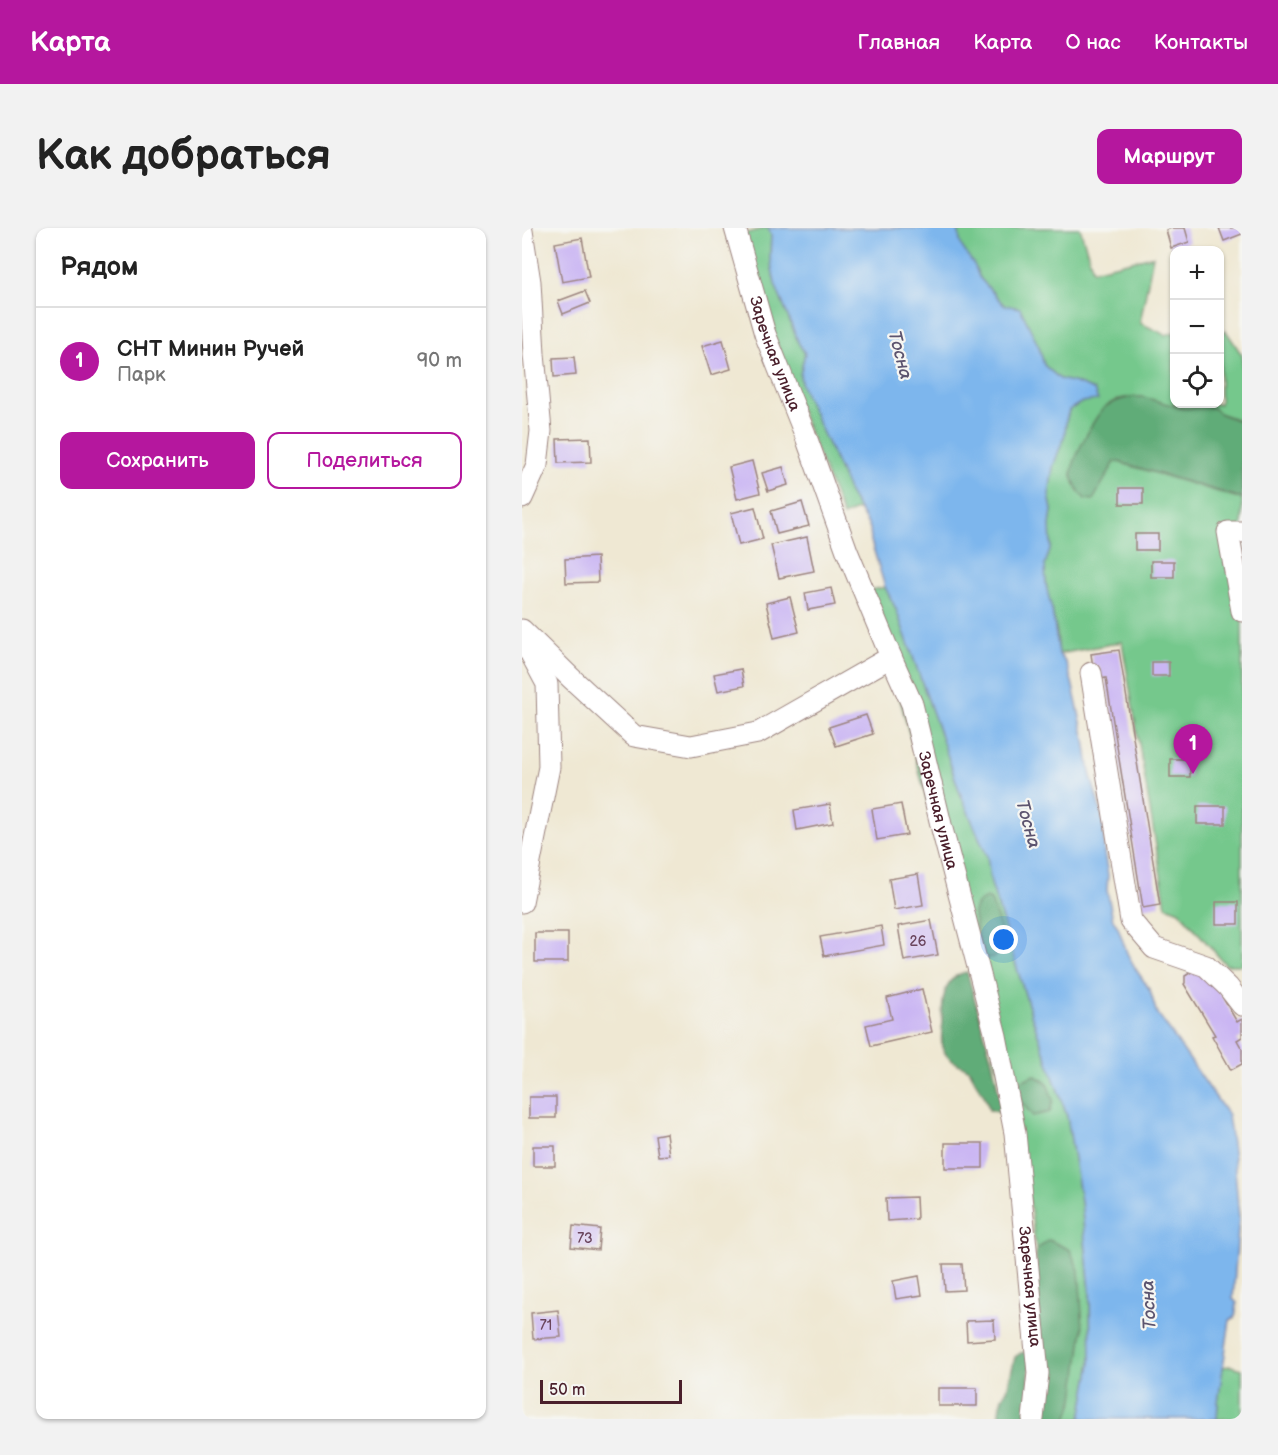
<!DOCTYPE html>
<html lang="ru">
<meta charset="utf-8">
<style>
:root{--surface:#fff;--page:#f2f2f2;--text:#222;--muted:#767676;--line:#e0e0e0;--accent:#b5179e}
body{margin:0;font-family:"Balsamiq Sans",sans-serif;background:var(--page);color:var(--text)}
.controls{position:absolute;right:18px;top:18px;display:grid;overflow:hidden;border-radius:12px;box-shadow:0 2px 4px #0004}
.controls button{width:54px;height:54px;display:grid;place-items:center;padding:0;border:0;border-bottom:2px solid var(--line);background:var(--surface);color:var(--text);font:30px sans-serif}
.scale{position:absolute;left:18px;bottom:15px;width:142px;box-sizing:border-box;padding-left:6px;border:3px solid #4a1f2b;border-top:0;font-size:16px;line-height:21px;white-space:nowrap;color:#4a1f2b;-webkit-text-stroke:4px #f6f6f2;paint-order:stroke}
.you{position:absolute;left:482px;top:712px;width:21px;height:21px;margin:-15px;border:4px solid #fff;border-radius:50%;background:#1a73e8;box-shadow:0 0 0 9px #1a73e833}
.badge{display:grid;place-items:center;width:39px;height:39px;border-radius:50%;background:var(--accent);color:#fff;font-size:20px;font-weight:700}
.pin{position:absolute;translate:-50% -50px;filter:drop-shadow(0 2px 3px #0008)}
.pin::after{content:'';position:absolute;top:32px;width:21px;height:18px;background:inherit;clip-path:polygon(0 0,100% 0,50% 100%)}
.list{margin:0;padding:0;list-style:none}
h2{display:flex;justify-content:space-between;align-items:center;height:78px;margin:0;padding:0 24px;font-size:26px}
h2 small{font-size:20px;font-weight:400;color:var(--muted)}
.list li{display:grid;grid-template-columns:39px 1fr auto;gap:18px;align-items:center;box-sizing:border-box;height:108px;padding:0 24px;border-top:2px solid var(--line)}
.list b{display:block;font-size:22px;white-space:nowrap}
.list p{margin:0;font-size:20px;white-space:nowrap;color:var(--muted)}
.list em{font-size:20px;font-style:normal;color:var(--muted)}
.actions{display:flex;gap:12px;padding:18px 24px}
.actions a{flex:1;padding:14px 0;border:2px solid var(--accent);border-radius:12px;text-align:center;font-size:21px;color:var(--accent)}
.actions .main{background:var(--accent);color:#fff}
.icon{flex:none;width:33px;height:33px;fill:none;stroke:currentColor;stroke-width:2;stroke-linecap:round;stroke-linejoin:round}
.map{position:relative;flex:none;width:720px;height:1191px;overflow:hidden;border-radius:12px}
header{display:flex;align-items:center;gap:36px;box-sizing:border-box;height:84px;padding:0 30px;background:var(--accent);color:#fff}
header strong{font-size:28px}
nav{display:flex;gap:33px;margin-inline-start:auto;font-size:21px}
.intro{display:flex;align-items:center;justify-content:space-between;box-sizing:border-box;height:144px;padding:0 36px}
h1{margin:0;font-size:42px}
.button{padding:15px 27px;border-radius:12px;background:var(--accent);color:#fff;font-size:21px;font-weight:700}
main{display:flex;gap:36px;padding:0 36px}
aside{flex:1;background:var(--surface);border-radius:12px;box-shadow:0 2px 4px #0004}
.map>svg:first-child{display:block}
.green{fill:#75c88c;stroke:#60745c;stroke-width:1.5}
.forest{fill:#60ac78;stroke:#556652;stroke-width:1.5}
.water{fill:#7db6ed;stroke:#646a8c;stroke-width:1.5}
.building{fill:#cab6f3}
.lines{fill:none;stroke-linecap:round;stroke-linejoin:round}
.street-casing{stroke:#9c847f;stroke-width:23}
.street{stroke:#fff;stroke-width:21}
.labels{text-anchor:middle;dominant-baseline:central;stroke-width:4.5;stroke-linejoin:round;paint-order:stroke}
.number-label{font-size:14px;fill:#6a455d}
.street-label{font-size:16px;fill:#4a1f2b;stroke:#f6f6f2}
.water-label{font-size:18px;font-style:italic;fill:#5c546f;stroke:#f6f6f2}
</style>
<header>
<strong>Карта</strong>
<nav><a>Главная</a><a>Карта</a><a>О нас</a><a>Контакты</a></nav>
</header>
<div class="intro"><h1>Как добраться</h1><a class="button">Маршрут</a></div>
<main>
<aside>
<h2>Рядом<small></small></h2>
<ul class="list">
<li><span class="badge">1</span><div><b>СНТ Минин Ручей</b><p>Парк</p></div><em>90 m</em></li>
</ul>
<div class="actions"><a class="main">Сохранить</a><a>Поделиться</a></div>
</aside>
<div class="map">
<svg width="720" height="1191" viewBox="0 0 720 1191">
<rect width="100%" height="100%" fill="#f6f6f2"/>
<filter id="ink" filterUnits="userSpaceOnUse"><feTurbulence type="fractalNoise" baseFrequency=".0167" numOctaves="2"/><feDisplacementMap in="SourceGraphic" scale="12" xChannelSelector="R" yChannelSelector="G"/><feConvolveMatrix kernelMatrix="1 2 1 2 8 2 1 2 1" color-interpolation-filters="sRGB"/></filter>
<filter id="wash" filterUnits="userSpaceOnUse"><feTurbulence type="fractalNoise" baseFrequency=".008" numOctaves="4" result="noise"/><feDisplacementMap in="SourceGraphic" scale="24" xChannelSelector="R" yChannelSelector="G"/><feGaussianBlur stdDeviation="1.35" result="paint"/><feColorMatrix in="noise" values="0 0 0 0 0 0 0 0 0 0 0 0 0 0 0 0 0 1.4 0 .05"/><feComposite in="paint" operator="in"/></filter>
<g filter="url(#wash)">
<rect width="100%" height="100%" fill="#efe8d3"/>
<!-- green -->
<g class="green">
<polygon points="243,0 246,0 249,6 248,30 253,56 277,116 283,125 278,147 280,159 320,247 327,265 337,281 321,288 268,156 220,7"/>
<path d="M436,0H558L571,42L631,28L618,95L644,107L652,104V176H698V105L704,103L720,127V194C701,183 678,183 657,179C642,176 627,171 611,170C572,166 561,220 550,248L556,264L571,271L593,233L720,271V737H704L657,683L644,678L600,414L537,426L535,405L530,382L526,369L523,346V336L529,319L528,297L530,282L527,267L531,239L543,206L544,194L547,182L560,174L575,171L572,162L554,155L538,151L522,137L517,119L457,49C453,35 443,27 438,15C437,10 437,5 436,0Z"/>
<polygon points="363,359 374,381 420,511 438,565 465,628 469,655 480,691 509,786 545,888 559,973 568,1062 569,1135 559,1191 545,1191 552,1171 514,1022 504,946 349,362"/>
<polygon points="709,1138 720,1141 720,1191 695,1191 696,1174 700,1139"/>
</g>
<!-- forest -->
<g class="forest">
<path d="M609,169H621L660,180L690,179L697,185L720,194V270L593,233L571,272L563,271C557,265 551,254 550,246C549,233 573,188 583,179C591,173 600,171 609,169Z"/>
<path d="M465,670L469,672L479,702L482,719L473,729L465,730L461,727C459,717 451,693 452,684C453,677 458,672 465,670Z"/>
<path d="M445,744L470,833L481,885L467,882C464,867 460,865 453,853C450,848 451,845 446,841C438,836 428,834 423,825C418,817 420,807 420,798C420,778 419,748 445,744Z"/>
<polygon points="512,847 525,855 531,872 528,884 511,888 496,870 495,855"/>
<polygon points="527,1012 548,1022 557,1042 561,1101 552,1171 545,1191 517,1191 514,1022"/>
<polygon points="508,1123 506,1191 477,1191 477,1182 480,1170 485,1162 493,1129 499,1125"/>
</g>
<!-- water -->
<polygon class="water" points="246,0 436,0 438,13 440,19 453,38 457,49 482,77 498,80 517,119 522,137 538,151 554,155 572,162 576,172 560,174 547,182 544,193 543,206 531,239 527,267 530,282 528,297 529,319 523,336 524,357 530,382 537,426 544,435 550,454 563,512 568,545 582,595 582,624 586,647 585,662 591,692 596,699 605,725 615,743 628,762 634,783 706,887 712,930 717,989 711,1071 715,1075 713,1090 708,1092 696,1174 695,1191 559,1191 569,1135 568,1062 559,973 545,888 509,786 480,691 469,655 465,628 438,565 420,511 374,381 363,359 349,313 348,300 327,265 320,247 280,159 278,147 283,125 277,116 253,56 248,30 249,7"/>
<g id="blocks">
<!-- building -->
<g class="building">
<polygon points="650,0 663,0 667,14 649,20 644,2"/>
<polygon points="697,0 720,0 720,6 702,13"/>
<polygon points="60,10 67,49 40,54 33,15"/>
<polygon points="63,63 68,75 41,86 36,73"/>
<polygon points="201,112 209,141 189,147 180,118"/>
<polygon points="52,129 54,147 32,149 31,130"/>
<polygon points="68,210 69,234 36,235 35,211"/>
<polygon points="230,233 238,265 215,271 207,239"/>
<polygon points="261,239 266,257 246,263 240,245"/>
<rect x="598" y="260" width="23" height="16"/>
<polygon points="280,274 287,298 255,306 249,283"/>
<polygon points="233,279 241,311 217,317 209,285"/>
<rect x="613" y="306" width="23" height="16"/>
<polygon points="285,309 292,343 257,350 249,317"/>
<polygon points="75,329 76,354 44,355 43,331"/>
<rect x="629" y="333" width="23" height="16"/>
<polygon points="309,360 313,377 286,382 283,365"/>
<polygon points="268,369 277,404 252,410 244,375"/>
<polygon points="597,422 638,677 621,680 584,450 579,451 577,438 571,439 569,426"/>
<rect x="630" y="434" width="17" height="14"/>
<polygon points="219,441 222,458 196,463 192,446"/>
<polygon points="344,487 351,506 314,518 307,499"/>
<rect x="648" y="531" width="20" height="18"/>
<polygon points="308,576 311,595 275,602 272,582"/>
<polygon points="379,576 385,607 355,612 350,581"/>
<rect x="675" y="578" width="28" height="18"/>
<polygon points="396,646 401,677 372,682 367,651"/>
<rect x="694" y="674" width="22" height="22"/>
<polygon points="409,692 416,727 382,733 376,698"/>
<polygon points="359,698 362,717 302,728 298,709"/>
<rect x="13" y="705" width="33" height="29"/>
<polygon points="673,742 692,755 715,794 720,791 720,809 715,812 720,821 720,836 709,842 690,808 693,807 662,756 663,755 663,748"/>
<polygon points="400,761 410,804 349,818 344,797 370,791 365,770"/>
<rect x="7" y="869" width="27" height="21"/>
<polygon points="144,905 147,927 136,928 133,907"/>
<rect x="423" y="915" width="38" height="25"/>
<rect x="11" y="918" width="22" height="20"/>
<polygon points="394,969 395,991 365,993 364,970"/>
<polygon points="51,998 78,1001 76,1022 49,1019"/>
<polygon points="421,1036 440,1036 442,1062 423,1063"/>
<polygon points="397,1048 400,1067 374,1071 371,1053"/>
<polygon points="36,1082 39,1109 11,1111 9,1085"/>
<polygon points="472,1092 473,1111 445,1113 444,1093"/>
<rect x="416" y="1160" width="39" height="18"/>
</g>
</g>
</g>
<g filter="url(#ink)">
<use href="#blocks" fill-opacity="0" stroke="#9c847f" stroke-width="1.5"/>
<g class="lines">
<!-- street casing -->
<g class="street-casing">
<g id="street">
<path id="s1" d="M213,0L243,106L283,206L325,323L369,429L390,476L420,601L474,808L493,905L516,1145L511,1191"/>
<polyline points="0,3 8,54 12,126 19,203 15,237 0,270"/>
<polyline points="720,304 706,304 720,383"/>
<polyline points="0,402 49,450 112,508 169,518 236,505 369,429"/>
<polyline points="569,445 609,693 632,720 684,738 706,759 720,777"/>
<polyline points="0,674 27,539 25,456 2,413"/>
</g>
</g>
<!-- street -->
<use href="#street" class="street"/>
</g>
</g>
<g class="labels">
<!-- number labels -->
<g class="number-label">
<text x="396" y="713">26</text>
<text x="63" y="1010">73</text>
<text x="24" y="1097">71</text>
</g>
<!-- street labels -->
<g class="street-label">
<text stroke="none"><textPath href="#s1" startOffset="132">Заречная улица</textPath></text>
<text stroke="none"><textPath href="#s1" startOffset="618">Заречная улица</textPath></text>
<text stroke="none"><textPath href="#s1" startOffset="1104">Заречная улица</textPath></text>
</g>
<!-- water labels -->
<g class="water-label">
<text transform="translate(378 127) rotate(75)">Тосна</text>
<text transform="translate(506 596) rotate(74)">Тосна</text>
<text transform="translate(627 1077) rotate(-93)">Тосна</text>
</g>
</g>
</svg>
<div class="controls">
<button>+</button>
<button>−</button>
<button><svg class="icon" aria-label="locate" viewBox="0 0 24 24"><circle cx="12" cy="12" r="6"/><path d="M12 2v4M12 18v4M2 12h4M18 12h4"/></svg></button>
</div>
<div class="scale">50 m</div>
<div class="you"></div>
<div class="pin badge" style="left:671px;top:546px">1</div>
</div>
</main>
